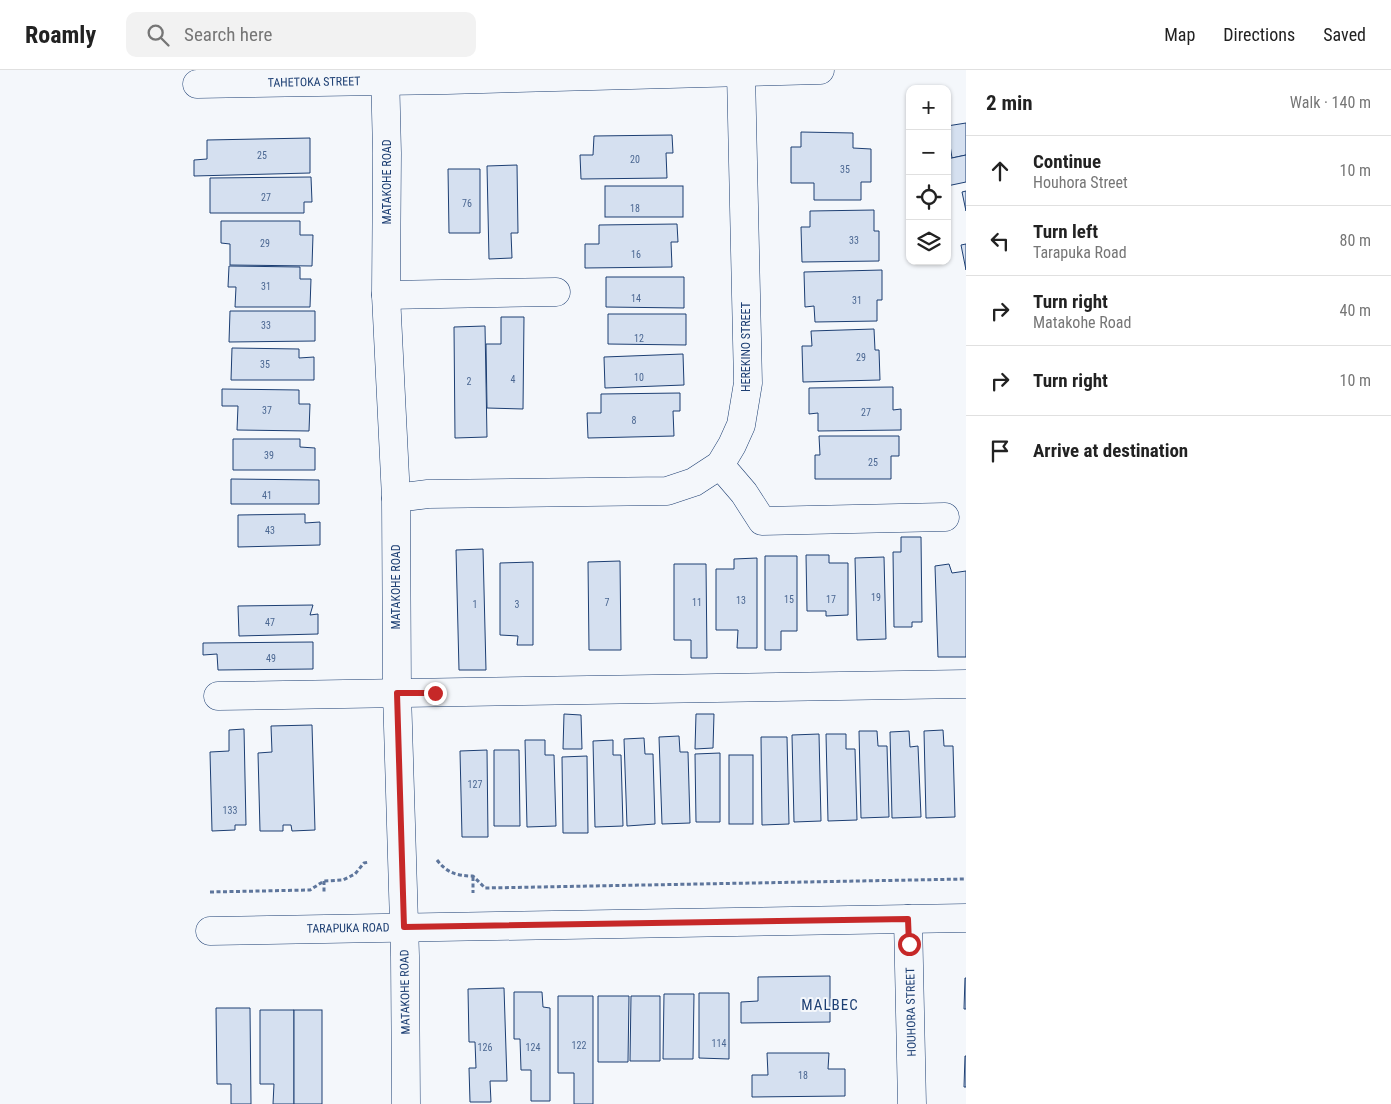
<!DOCTYPE html>
<meta charset="utf-8">
<style>
:root{--surface:#fff;--page:#f2f2f2;--text:#222;--muted:#767676;--line:#e0e0e0}
body{margin:0;font-family:"Roboto Condensed",sans-serif;background:var(--page);color:var(--text)}
.controls{position:absolute;right:15px;top:15px;display:grid;overflow:hidden;border-radius:10px;box-shadow:0 1px 4px #0004}
.controls button{width:45px;height:45px;display:grid;place-items:center;padding:0;border:0;border-bottom:1px solid var(--line);background:var(--surface);color:var(--text);font:25px sans-serif}
.stop{position:absolute;width:15px;height:15px;margin:-11px;border:4px solid #c62828;border-radius:50%;background:#fff}
.stop.end{background:#c62828;border-color:#fff;box-shadow:0 1px 5px #0008}
.list{margin:0;padding:0;list-style:none}
h2{display:flex;justify-content:space-between;align-items:center;height:65px;margin:0;padding:0 20px;font-size:21px}
h2 small{font-size:16px;font-weight:400;color:var(--muted)}
.list li{display:grid;grid-template-columns:32px 1fr auto;gap:15px;align-items:center;box-sizing:border-box;height:70px;padding:0 20px;border-top:1px solid var(--line)}
.list b{display:block;font-size:19px;white-space:nowrap}
.list p{margin:0;font-size:16px;white-space:nowrap;color:var(--muted)}
.list em{font-size:16px;font-style:normal;color:var(--muted)}
.icon{flex:none;width:28px;height:28px;fill:none;stroke:currentColor;stroke-width:2;stroke-linecap:round;stroke-linejoin:round}
.map{position:relative;flex:none;width:966px;height:1034px;overflow:hidden}
header{display:flex;align-items:center;gap:30px;box-sizing:border-box;height:70px;padding:0 25px;background:var(--surface);border-bottom:1px solid var(--line)}
header strong{font-size:24px}
nav{display:flex;gap:28px;margin-inline-start:auto;font-size:18px}
.search{width:350px;height:45px;background:var(--page);display:flex;align-items:center;gap:12px;box-sizing:border-box;padding:0 18px;border-radius:10px;color:var(--muted);font-size:19px}
main{display:flex}
aside{flex:1;background:var(--surface)}
.map>svg:first-child{display:block}
.building{fill:#d5e0f0;stroke:#1d3f73}
.lines{fill:none;stroke-linecap:round;stroke-linejoin:round}
.minor-casing{stroke:#1d3f73;stroke-width:29}
.tertiary-casing{stroke:#1d3f73;stroke-width:29}
.path{stroke:#5e769c;stroke-width:3;stroke-dasharray:4 2.5;stroke-linecap:butt}
.minor{stroke:#f4f7fb;stroke-width:28}
.tertiary{stroke:#f4f7fb;stroke-width:28}
.route{stroke:#c62828;stroke-width:6}
.labels{text-anchor:middle;dominant-baseline:central;stroke-width:4;stroke-linejoin:round;paint-order:stroke}
.number-label{font-size:10px;fill:#4b6792}
.street-label{font-size:12px;fill:#1d3f73;stroke:#f4f7fb}
.quarter-label{font-size:15px;letter-spacing:1px;fill:#1d3f73;stroke:#f4f7fb}
</style>
<header>
<strong>Roamly</strong>
<div class="search"><svg class="icon" aria-label="search" viewBox="0 0 24 24"><circle cx="10" cy="10" r="6"/><path d="M15 15l6 6"/></svg>Search here</div>
<nav><a>Map</a><a>Directions</a><a>Saved</a></nav>
</header>
<main>
<div class="map">
<svg width="966" height="1034" viewBox="0 0 966 1034">
<rect width="100%" height="100%" fill="#f4f7fb"/>
<!-- building -->
<g class="building">
<polygon points="966,53 966,85 952,88 947,56"/>
<polygon points="801,62 853,63 853,78 871,79 871,112 861,112 861,130 814,130 814,113 791,113 791,77 801,77"/>
<polygon points="672,65 673,83 666,83 667,108 581,109 580,85 593,85 594,66"/>
<polygon points="310,68 310,103 194,106 194,90 207,89 207,70"/>
<polygon points="966,85 966,112 947,116 947,89"/>
<polygon points="517,95 518,163 511,163 512,188 489,189 487,96"/>
<polygon points="448,99 480,99 480,163 449,163"/>
<polygon points="311,107 312,132 304,132 304,143 210,143 210,108"/>
<rect x="605" y="116" width="78" height="31"/>
<polygon points="966,121 966,141 962,122"/>
<polygon points="874,140 874,161 879,161 879,191 802,192 801,157 810,157 810,141"/>
<polygon points="221,151 300,151 300,165 313,165 312,196 230,195 230,174 221,173"/>
<polygon points="677,154 678,172 671,172 672,197 585,198 585,174 599,174 599,155"/>
<polygon points="966,174 966,200 961,175"/>
<polygon points="229,196 300,197 300,209 311,209 310,237 235,237 236,217 228,217"/>
<polygon points="882,200 882,230 877,230 877,251 815,252 814,236 805,237 804,202"/>
<polygon points="606,207 684,207 684,238 606,237"/>
<polygon points="230,241 315,241 315,271 229,272"/>
<polygon points="608,244 686,244 686,275 608,274"/>
<polygon points="501,247 524,247 523,339 487,338 486,274 501,274"/>
<polygon points="485,256 487,367 455,368 454,257"/>
<polygon points="874,259 875,280 879,280 880,310 803,312 802,276 812,276 811,261"/>
<polygon points="232,278 299,279 299,288 314,287 314,310 231,310"/>
<polygon points="683,284 684,315 605,318 604,287"/>
<polygon points="893,317 893,340 901,339 901,360 818,361 818,343 809,344 809,318"/>
<polygon points="222,319 299,320 299,334 310,334 309,361 237,360 238,336 222,336"/>
<polygon points="680,323 680,341 673,341 674,366 588,368 587,343 601,343 601,324"/>
<polygon points="819,366 899,366 899,386 891,386 891,409 815,409 815,385 820,385"/>
<polygon points="233,369 300,369 300,377 315,378 315,400 233,400"/>
<polygon points="231,409 319,410 319,434 231,434"/>
<polygon points="305,444 305,453 320,452 320,475 238,477 238,445"/>
<polygon points="901,467 921,467 922,552 912,552 912,557 894,557 893,482 901,482"/>
<polygon points="483,479 486,600 459,600 456,480"/>
<polygon points="806,485 829,485 829,493 848,493 848,545 826,546 826,541 807,541"/>
<polygon points="765,486 797,486 797,561 781,561 781,580 765,580"/>
<polygon points="884,487 886,569 857,570 855,488"/>
<polygon points="757,488 757,578 737,578 738,560 716,560 716,499 734,499 734,489"/>
<polygon points="620,491 621,580 589,580 588,492"/>
<polygon points="533,492 533,575 517,575 518,566 500,565 500,493"/>
<polygon points="674,494 706,494 707,588 691,588 691,570 674,570"/>
<polygon points="949,494 952,503 966,501 966,587 938,587 935,496"/>
<polygon points="313,535 310,545 318,544 318,564 239,566 238,536"/>
<polygon points="313,572 313,599 218,600 217,584 203,585 203,573"/>
<polygon points="564,644 581,645 582,679 563,679"/>
<polygon points="696,644 714,644 713,678 695,679"/>
<polygon points="312,655 315,760 292,761 291,755 283,755 283,761 260,761 258,683 272,682 271,656"/>
<polygon points="244,659 246,755 235,755 235,760 212,761 210,682 229,681 229,660"/>
<polygon points="943,660 944,676 953,676 955,747 926,748 924,661"/>
<polygon points="859,661 877,661 878,676 887,676 889,747 861,748"/>
<polygon points="909,661 910,677 918,676 921,747 892,748 890,662"/>
<polygon points="819,664 821,751 794,752 792,665"/>
<polygon points="826,664 846,664 846,679 855,679 857,750 828,751"/>
<polygon points="679,666 680,682 688,682 690,753 662,754 659,667"/>
<polygon points="761,667 787,667 789,754 762,755"/>
<polygon points="644,668 645,684 653,684 655,754 627,756 624,669"/>
<polygon points="525,670 545,670 545,685 554,685 556,756 527,757"/>
<polygon points="613,670 613,685 621,685 623,756 595,757 593,671"/>
<polygon points="487,680 488,767 462,767 460,681"/>
<polygon points="494,680 519,680 520,756 494,756"/>
<polygon points="720,683 720,752 696,752 695,684"/>
<rect x="729" y="685" width="24" height="69"/>
<polygon points="587,686 588,763 563,763 562,687"/>
<polygon points="830,906 830,952 741,953 741,932 758,931 758,907"/>
<polygon points="965,908 966,908 966,939 964,939"/>
<polygon points="504,918 507,1011 490,1011 491,1032 470,1032 469,998 476,998 475,972 469,972 468,919"/>
<polygon points="514,922 542,922 543,937 550,938 550,1031 531,1031 531,1000 521,1000 520,969 514,969"/>
<polygon points="699,923 729,923 729,989 699,988"/>
<polygon points="664,924 694,924 693,989 663,989"/>
<polygon points="558,926 593,926 593,1034 574,1034 574,1003 558,1003"/>
<polygon points="598,926 629,926 628,992 598,992"/>
<polygon points="631,926 660,926 660,991 630,991"/>
<polygon points="216,938 250,938 251,1034 231,1034 231,1014 217,1014"/>
<polygon points="260,940 294,940 294,1034 273,1034 274,1014 260,1014"/>
<rect x="294" y="940" width="28" height="94"/>
<polygon points="767,983 829,983 828,999 845,999 845,1026 752,1027 752,1005 768,1005"/>
<polygon points="965,986 966,986 966,1017 964,1017"/>
</g>
<g class="lines">
<!-- minor casing -->
<g class="minor-casing">
<g id="minor">
<polyline points="385,0 387,83 386,225 396,428 397,623 405,886 406,1034"/>
<polyline points="197,14 447,10 820,0"/>
<polyline points="386,225 556,222"/>
<polyline points="720,395 744,423 762,451 945,447"/>
<polyline points="396,428 428,424 667,421 694,412 720,395 732,375 741,355 748,313 741,3"/>
<polyline points="218,626 966,614"/>
<polyline points="908,849 912,1034"/>
</g>
</g>
<!-- tertiary casing -->
<g class="tertiary-casing">
<polyline id="tertiary" points="210,861 966,848"/>
</g>
<!-- path -->
<g class="path">
<path d="M437,790C447,803 457,806 473,806L485,818L966,809"/>
<polyline points="473,807 473,823"/>
<polyline points="324,811 324,824"/>
<polyline points="210,822 310,820 324,811 343,810 355,804 364,793 369,792"/>
</g>
<!-- minor -->
<use href="#minor" class="minor"/>
<!-- tertiary -->
<use href="#tertiary" class="tertiary"/>
</g>
<g class="lines">
<!-- route -->
<polyline class="route" points="435,623 397,623 404,857 908,849 909,874"/>
</g>
<g class="labels">
<!-- number labels -->
<g class="number-label">
<text x="262" y="85">25</text>
<text x="635" y="89">20</text>
<text x="845" y="99">35</text>
<text x="266" y="127">27</text>
<text x="467" y="133">76</text>
<text x="635" y="138">18</text>
<text x="854" y="170">33</text>
<text x="265" y="173">29</text>
<text x="636" y="184">16</text>
<text x="266" y="216">31</text>
<text x="636" y="228">14</text>
<text x="857" y="230">31</text>
<text x="266" y="255">33</text>
<text x="639" y="268">12</text>
<text x="861" y="287">29</text>
<text x="265" y="294">35</text>
<text x="639" y="307">10</text>
<text x="513" y="309">4</text>
<text x="469" y="311">2</text>
<text x="267" y="340">37</text>
<text x="866" y="342">27</text>
<text x="634" y="350">8</text>
<text x="269" y="385">39</text>
<text x="873" y="392">25</text>
<text x="267" y="425">41</text>
<text x="270" y="460">43</text>
<text x="876" y="527">19</text>
<text x="789" y="529">15</text>
<text x="831" y="529">17</text>
<text x="741" y="530">13</text>
<text x="607" y="532">7</text>
<text x="697" y="532">11</text>
<text x="475" y="534">1</text>
<text x="517" y="534">3</text>
<text x="270" y="552">47</text>
<text x="271" y="588">49</text>
<text x="475" y="714">127</text>
<text x="230" y="740">133</text>
<text x="719" y="973">114</text>
<text x="579" y="975">122</text>
<text x="485" y="977">126</text>
<text x="533" y="977">124</text>
<text x="803" y="1005">18</text>
</g>
<!-- street labels -->
<g class="street-label">
<text transform="translate(314 12) rotate(-1)">TAHETOKA STREET</text>
<text transform="translate(387 112) rotate(-90)">MATAKOHE ROAD</text>
<text transform="translate(746 277) rotate(-90)">HEREKINO STREET</text>
<text transform="translate(396 517) rotate(-90)">MATAKOHE ROAD</text>
<text transform="translate(348 858) rotate(-1)">TARAPUKA ROAD</text>
<text transform="translate(405 922) rotate(-91)">MATAKOHE ROAD</text>
<text transform="translate(911 942) rotate(-91)">HOUHORA STREET</text>
</g>
<!-- quarter labels -->
<g class="quarter-label">
<text x="830" y="935">MALBEC</text>
</g>
</g>
</svg>
<div class="controls">
<button>+</button>
<button>−</button>
<button><svg class="icon" aria-label="locate" viewBox="0 0 24 24"><circle cx="12" cy="12" r="6"/><path d="M12 2v4M12 18v4M2 12h4M18 12h4"/></svg></button>
<button><svg class="icon" aria-label="layers" viewBox="0 0 24 24"><path d="M12 4l9 5-9 5-9-5zM3 14l9 5 9-5"/></svg></button>
</div>
<div class="stop" style="left:909px;top:874px"></div>
<div class="stop end" style="left:435px;top:623px"></div>
</div>
<aside>
<h2>2 min<small>Walk · 140 m</small></h2>
<ul class="list">
<li><svg class="icon" aria-label="ahead" viewBox="0 0 24 24"><path d="M12 20V5M6 11l6-6 6 6"/></svg><div><b>Continue</b><p>Houhora Street</p></div><em>10 m</em></li>
<li><svg class="icon" aria-label="left" viewBox="0 0 24 24"><path d="M17 20v-9H6M10 6l-5 5 5 5"/></svg><div><b>Turn left</b><p>Tarapuka Road</p></div><em>80 m</em></li>
<li><svg class="icon" aria-label="right" viewBox="0 0 24 24"><path d="M7 20v-9h11M14 6l5 5-5 5"/></svg><div><b>Turn right</b><p>Matakohe Road</p></div><em>40 m</em></li>
<li><svg class="icon" aria-label="right" viewBox="0 0 24 24"><path d="M7 20v-9h11M14 6l5 5-5 5"/></svg><div><b>Turn right</b></div><em>10 m</em></li>
<li><svg class="icon" aria-label="arrive" viewBox="0 0 24 24"><path d="M6 21V4h12l-3 4 3 4H6"/></svg><div><b>Arrive at destination</b></div></li>
</ul>
</aside>
</main>
